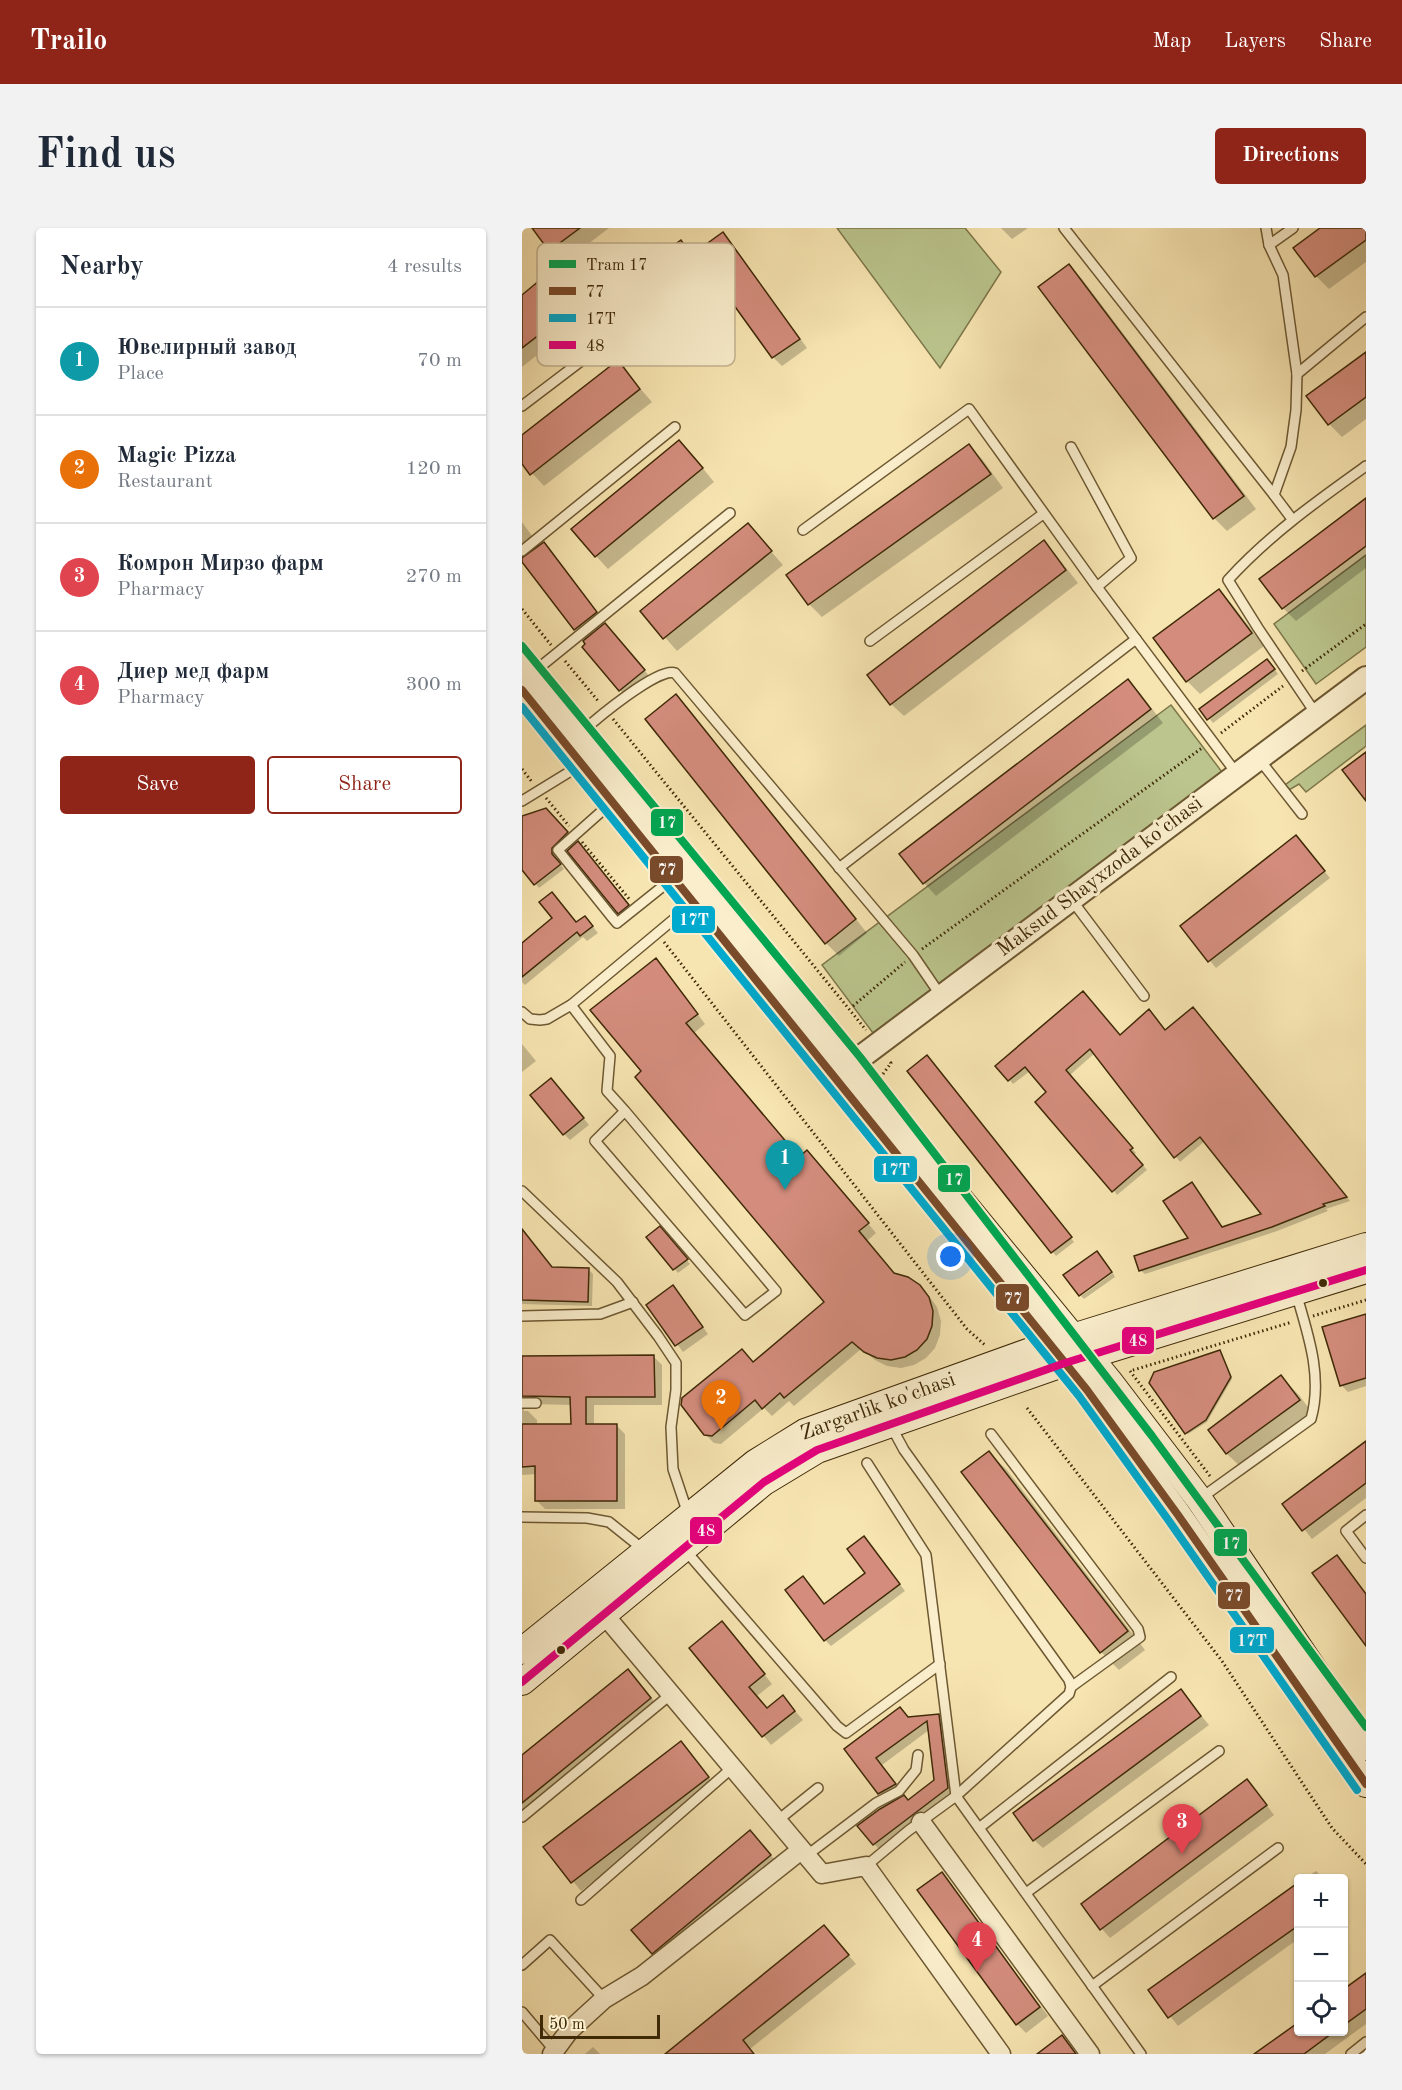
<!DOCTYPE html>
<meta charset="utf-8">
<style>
:root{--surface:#fff;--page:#f2f2f3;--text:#1f2937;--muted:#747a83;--line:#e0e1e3;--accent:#8f2418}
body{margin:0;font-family:"Old Standard TT",serif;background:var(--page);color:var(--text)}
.controls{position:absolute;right:18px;bottom:18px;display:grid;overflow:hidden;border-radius:6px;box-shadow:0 2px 4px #0004}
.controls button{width:54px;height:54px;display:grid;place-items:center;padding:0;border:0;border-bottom:2px solid var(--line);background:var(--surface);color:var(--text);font:30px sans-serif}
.scale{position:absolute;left:18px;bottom:15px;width:120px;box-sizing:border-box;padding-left:6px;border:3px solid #3f2907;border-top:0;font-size:16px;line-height:21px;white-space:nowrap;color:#3f2907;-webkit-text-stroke:4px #faeecc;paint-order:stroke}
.you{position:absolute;left:429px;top:1029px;width:21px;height:21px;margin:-15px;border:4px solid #fff;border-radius:50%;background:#1a73e8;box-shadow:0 0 0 9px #1a73e833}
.badge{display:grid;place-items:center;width:39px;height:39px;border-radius:50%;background:var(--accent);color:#fff;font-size:20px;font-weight:700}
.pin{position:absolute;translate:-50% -50px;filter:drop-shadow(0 2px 3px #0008)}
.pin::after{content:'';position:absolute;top:32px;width:21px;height:18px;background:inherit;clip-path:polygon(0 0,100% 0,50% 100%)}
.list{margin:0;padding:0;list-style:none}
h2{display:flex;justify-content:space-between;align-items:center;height:78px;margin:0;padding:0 24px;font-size:26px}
h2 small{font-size:20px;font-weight:400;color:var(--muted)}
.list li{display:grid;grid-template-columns:39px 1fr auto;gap:18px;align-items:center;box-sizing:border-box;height:108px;padding:0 24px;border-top:2px solid var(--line)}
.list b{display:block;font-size:22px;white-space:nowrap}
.list p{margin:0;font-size:20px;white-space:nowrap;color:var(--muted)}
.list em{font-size:20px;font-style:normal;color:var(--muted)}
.actions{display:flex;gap:12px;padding:18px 24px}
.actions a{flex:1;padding:14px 0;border:2px solid var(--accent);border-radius:6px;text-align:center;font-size:21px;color:var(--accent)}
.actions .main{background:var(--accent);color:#fff}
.icon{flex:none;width:33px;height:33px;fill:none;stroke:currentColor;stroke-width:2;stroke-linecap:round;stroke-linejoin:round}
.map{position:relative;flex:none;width:844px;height:1826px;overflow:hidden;border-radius:6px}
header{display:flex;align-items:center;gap:36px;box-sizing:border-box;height:84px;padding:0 30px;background:var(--accent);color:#fff}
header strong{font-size:28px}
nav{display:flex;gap:33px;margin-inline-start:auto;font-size:21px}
.intro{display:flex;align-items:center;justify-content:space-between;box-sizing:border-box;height:144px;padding:0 36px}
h1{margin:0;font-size:42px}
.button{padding:15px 27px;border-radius:6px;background:var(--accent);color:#fff;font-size:21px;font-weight:700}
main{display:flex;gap:36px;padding:0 36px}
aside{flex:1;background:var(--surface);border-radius:6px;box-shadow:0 2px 4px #0004}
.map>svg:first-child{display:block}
.green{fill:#bbc58d;stroke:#7d774a;stroke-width:1.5}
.shadow{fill:#0003;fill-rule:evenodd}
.building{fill:#d48d7d;stroke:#3f2907;stroke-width:1.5}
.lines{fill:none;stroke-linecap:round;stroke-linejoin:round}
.service-casing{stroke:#6d5832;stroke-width:12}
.minor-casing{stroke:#6d5832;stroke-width:21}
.tertiary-casing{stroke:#6d5832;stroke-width:26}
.secondary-casing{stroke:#3f2907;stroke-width:28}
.path{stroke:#3f2907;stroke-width:3;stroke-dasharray:1.5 3;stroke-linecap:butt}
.service{stroke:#faeecc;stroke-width:9}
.minor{stroke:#faeecc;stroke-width:18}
.tertiary{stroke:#faeecc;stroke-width:22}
.secondary{stroke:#faeecc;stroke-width:26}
.bus-1-casing{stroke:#faeecc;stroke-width:12}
.bus-2-casing{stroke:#faeecc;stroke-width:12}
.bus-3-casing{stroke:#faeecc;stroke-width:12}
.bus-1{stroke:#7a4b2a;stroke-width:8}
.bus-2{stroke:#00a9ce;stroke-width:8}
.bus-3{stroke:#e5007d;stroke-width:8}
.tram-1-casing{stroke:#faeecc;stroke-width:12}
.tram-1{stroke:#00a651;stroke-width:8}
.bus-dot{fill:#3f2907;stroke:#faeecc;stroke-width:2}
.labels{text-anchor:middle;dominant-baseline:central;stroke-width:6;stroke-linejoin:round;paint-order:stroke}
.street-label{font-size:21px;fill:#3f2907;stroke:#faeecc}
.key{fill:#faeecc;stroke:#c2b391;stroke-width:1.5}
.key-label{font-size:16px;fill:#3f2907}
.line-badge{stroke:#faeecc;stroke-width:2}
.badge-label{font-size:16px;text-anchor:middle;font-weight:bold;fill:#fff}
</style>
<header>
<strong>Trailo</strong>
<nav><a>Map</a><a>Layers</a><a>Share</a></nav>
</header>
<div class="intro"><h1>Find us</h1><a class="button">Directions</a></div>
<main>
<aside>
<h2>Nearby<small>4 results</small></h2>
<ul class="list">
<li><span class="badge" style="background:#0f9aa8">1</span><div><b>Ювелирный завод</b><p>Place</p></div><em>70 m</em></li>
<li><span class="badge" style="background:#e8710a">2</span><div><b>Magic Pizza</b><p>Restaurant</p></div><em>120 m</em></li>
<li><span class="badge" style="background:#e0444e">3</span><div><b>Комрон Мирзо фарм</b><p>Pharmacy</p></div><em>270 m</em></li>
<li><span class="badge" style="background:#e0444e">4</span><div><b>Диер мед фарм</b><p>Pharmacy</p></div><em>300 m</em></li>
</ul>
<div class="actions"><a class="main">Save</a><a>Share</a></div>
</aside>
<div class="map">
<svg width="844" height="1826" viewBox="0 0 844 1826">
<rect width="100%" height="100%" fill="#f7e5b1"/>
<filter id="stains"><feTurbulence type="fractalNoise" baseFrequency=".00333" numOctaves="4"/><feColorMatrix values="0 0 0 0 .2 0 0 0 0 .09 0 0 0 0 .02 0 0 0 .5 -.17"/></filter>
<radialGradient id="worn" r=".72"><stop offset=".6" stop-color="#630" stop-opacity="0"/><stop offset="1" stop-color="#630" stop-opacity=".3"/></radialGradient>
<!-- green -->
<g class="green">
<polygon points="315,0 443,0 479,44 418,140"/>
<polygon points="844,327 844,419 794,456 752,396"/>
<polygon points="649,477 700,544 351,805 300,737"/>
<polygon points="844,497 844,518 784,564 777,556 767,562 763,557"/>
</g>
<!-- shadow -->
<g class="shadow">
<polygon points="12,0 87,0 41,35 29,22"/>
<polygon points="479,0 506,0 490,11"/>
<polygon points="801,0 844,0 844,34 807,61 794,48"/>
<polygon points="201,6 209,15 285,120 260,138 251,129 191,46 159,69 151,60 159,14 171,27"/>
<polygon points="547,38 560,51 734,281 705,303 692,290"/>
<polygon points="40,55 66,87 0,139 0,69"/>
<polygon points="844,125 844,191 820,209 807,196"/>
<polygon points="95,134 130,174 22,258 0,234 0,209"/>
<polygon points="447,218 460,231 481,260 300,389 287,376"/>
<polygon points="170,227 192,254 86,341 74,328"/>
<polygon points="844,272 844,340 774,393 761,380 739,351"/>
<polygon points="0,294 18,319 23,317 75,386 55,403 0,331"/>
<polygon points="226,297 261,337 155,423 120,383"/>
<polygon points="522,314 534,327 556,355 382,488 369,476"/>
<polygon points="696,363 709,375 742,418 678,466 665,453 633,410"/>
<polygon points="90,403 128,449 104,469 62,419"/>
<polygon points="749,436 756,446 691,495 679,481"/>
<polygon points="606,453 618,465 641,495 414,668 402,655"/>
<polygon points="154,468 167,481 345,705 317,728 304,715"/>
<polygon points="28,586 49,609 33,625 34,631 42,641 17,660 0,639 0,590"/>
<polygon points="780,616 808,650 694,740 660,699"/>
<polygon points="60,619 109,682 101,689 97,685"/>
<polygon points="55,695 68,695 76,705 65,713 61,709 3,757 0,754 0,717"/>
<polygon points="142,741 183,796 172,805 277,930 294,933 354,1005 345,1013 373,1046 397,1058 407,1068 415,1079 419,1093 418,1107 413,1120 404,1130 392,1137 379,1140 365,1138 353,1132 339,1121 272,1178 267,1173 250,1188 242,1180 199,1216 192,1215 183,1206 231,1135 304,1074 122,843"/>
<polygon points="676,786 828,973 804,981 806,983 755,1003 623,1046 618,1042 742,987 683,913 658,934 573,825 548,847 614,925 612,927 625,942 595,967 526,864 508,843 491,856 475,838 598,808 643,804"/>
<polygon points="0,816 14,833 0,844"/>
<polygon points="409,833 552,1014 534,1028 387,843"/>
<polygon points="36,858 67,897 48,912 42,906"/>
<polygon points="0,1002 31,1041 66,1041 71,1046 70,1078 0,1076"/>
<polygon points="142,1004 168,1036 156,1045 126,1009"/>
<polygon points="591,1045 593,1049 562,1071 559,1068"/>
<polygon points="151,1059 186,1106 161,1124 126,1077"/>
<polygon points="844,1087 844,1158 826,1164 819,1157"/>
<polygon points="699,1125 710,1151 685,1194 666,1206 665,1205"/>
<path d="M0,1129H132L140,1137V1177H72V1198L94,1197L103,1206V1281H23L15,1273V1246L0,1247ZM9,1176L50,1177V1198H15V1192L6,1183H2V1179Z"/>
<polygon points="759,1149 777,1167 794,1190 723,1243 705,1226 688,1202"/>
<polygon points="844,1214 844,1270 790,1311 762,1276"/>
<polygon points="467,1225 485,1242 623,1422 597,1442 579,1424"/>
<polygon points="348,1316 383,1363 309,1418 303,1412 303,1377 345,1345"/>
<polygon points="208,1404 250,1456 235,1468 246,1481 261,1469 281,1492 249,1517 169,1420"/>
<polygon points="114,1452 137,1479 0,1591 0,1529"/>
<polygon points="659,1463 687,1497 521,1620 512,1612"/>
<polygon points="378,1481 387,1490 416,1488 423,1494 432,1567 358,1622 352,1616 386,1573 414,1553 407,1502 360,1537 379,1563 364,1572 324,1521"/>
<polygon points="167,1524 194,1559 59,1663 23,1619"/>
<polygon points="733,1562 752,1587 588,1710 580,1701 561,1676"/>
<polygon points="237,1613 257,1637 139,1734 131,1725"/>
<polygon points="794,1643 801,1650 783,1650"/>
<polygon points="420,1646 428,1655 526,1788 504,1805 495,1796"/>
<polygon points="776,1656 776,1711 656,1798 628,1763"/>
<polygon points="302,1699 334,1736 228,1821 232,1826 145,1826"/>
<polygon points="844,1747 844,1796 803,1826 735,1826 776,1804 822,1804 822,1763"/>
<polygon points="71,1819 78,1826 63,1826"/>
</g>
<!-- building -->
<g class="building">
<polygon points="10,0 58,0 27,23"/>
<polygon points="798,0 844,0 844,12 793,49 771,20"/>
<polygon points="201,4 278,111 250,130 183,37 150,61 129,33 159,12 169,27"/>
<polygon points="547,36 722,268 691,291 516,59"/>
<polygon points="30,42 57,76 0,120 0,67"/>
<polygon points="844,124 844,169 806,197 784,168"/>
<polygon points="96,132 118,161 8,247 0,236 0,207"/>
<polygon points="157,212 181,240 73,329 49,301"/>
<polygon points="447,216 469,246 286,377 264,347"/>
<polygon points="844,270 844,318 760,381 737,351"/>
<polygon points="226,295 250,323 141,411 118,383"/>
<polygon points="522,312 544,342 368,477 345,447"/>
<polygon points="22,314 75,384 52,402 0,334 0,330"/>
<polygon points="697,361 730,405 664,454 631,410"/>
<polygon points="83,395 123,442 97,463 60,419 63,416 61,413"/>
<polygon points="745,431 753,441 685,492 677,481"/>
<polygon points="606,451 629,481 401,656 377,626"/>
<polygon points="154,466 334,691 303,716 123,491"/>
<polygon points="844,524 844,573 820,542"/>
<polygon points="24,580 46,604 30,620 30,626 39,636 12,657 0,642 0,588"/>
<polygon points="774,607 803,643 686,734 658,698"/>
<polygon points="56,613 107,677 96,686 45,623"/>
<polygon points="30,664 54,694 63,688 71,698 58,708 55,704 0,749 0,715 30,690 17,674"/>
<polygon points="134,730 176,786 164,795 277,929 285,922 347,995 337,1003 372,1045 386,1049 398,1057 407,1069 411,1083 410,1098 405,1111 395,1122 383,1129 369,1132 355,1130 342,1124 330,1114 262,1170 258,1165 240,1181 233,1172 190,1208 182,1207 159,1177 160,1170 220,1121 231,1134 302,1074 113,849 119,843 68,782"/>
<polygon points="561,763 598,807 627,781 643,802 671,779 825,969 801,976 803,978 750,999 617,1043 612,1028 666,1010 641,973 670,954 700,999 739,986 678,909 652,930 568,821 544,842 611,920 608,922 621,937 590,964 513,874 524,864 503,839 486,853 473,838"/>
<polygon points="405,827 550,1009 529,1025 385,843"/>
<polygon points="29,850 62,890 41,907 8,867"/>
<polygon points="138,998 166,1031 151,1042 124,1009"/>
<polygon points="0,1001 30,1039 67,1040 66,1074 0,1072"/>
<polygon points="575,1023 590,1044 557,1068 541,1047"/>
<polygon points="151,1057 181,1099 153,1118 124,1077"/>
<polygon points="844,1086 844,1150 818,1158 800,1099"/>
<polygon points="698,1122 709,1149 684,1192 663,1206 627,1155 632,1144"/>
<polygon points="132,1127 133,1169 64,1169 64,1196 95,1196 95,1273 13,1273 13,1238 0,1239 0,1196 49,1196 48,1169 0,1168 0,1128"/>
<polygon points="759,1147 778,1172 704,1226 686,1202"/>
<polygon points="844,1213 844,1255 780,1303 760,1276"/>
<polygon points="467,1223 606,1403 578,1425 439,1244"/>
<polygon points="342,1308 378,1356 302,1413 263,1362 281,1348 302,1376 343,1345 325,1321"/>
<polygon points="815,1327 844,1366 844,1418 790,1345"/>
<polygon points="200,1393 243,1446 227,1459 245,1480 261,1467 273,1483 240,1509 167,1420"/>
<polygon points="106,1441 129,1470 0,1575 0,1527"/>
<polygon points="659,1461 679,1488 511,1613 491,1585"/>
<polygon points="378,1479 386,1489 417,1486 426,1560 351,1617 335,1598 358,1581 382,1567 386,1572 412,1552 405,1493 354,1530 374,1556 356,1566 322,1521"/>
<polygon points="159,1513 187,1549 49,1655 21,1619"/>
<polygon points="725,1551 745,1577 578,1702 559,1676"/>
<polygon points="228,1602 249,1627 130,1726 109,1702"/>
<polygon points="420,1644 518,1779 494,1797 395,1662"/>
<polygon points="777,1654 777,1697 646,1790 626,1762"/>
<polygon points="302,1697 327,1727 221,1812 232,1826 143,1826"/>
<polygon points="844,1745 844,1781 822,1797 822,1761"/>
<polygon points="777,1794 777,1803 813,1803 782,1826 732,1826"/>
<polygon points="540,1807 554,1826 515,1826"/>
</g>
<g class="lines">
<!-- service casing -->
<g class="service-casing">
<g id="service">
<polyline points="542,0 752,267"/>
<polyline points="744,0 747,17 761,47 775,146 774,182 769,219 752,267 770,291"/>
<polyline points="747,17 771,0"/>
<polyline points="775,146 844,89"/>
<polyline points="0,178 125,83"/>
<polyline points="549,219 609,330 575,359"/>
<polyline points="281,302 447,181 575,359 715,546"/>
<polyline points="0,323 153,199"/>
<polyline points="348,413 521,286"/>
<polyline points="13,443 208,285"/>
<path d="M794,486L736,400L706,352C747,307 795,273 844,238"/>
<path d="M60,504C74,491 136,439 153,445L391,727L419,768"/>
<polyline points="737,531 780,586"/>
<polyline points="0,573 57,538"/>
<polyline points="89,575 36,622 89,688 95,695 150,651"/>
<polyline points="317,640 614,411"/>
<polyline points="549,671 622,768"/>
<polyline points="49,777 88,828 85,863 103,883 254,1063 223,1087 73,913 103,883"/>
<polyline points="0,784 8,791 18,792 25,791 49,777 170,676"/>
<polyline points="0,963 95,1054 136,1108 154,1135 154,1162 149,1199 151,1241 166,1286"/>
<polyline points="0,1088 78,1086 111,1074"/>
<polyline points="0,1175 14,1175"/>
<polyline points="369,1198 382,1222 547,1452 549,1459 547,1466 434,1568"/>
<polyline points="469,1206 616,1401 618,1409 549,1459"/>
<polyline points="345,1235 404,1327 434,1568"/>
<path d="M679,1270L789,1191C801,1149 786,1106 774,1065"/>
<polyline points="844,1287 824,1303 844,1330"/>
<polyline points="0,1289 65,1290 87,1294 122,1322"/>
<polyline points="163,1322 315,1498 324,1505 418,1436"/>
<polyline points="0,1589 148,1467"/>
<polyline points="255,1593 296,1560"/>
<polyline points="457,1600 649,1449"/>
<polyline points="284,1628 354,1575 377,1563 394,1542 396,1527"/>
<polyline points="344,1638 386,1603 434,1568 619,1826"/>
<polyline points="504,1665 697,1523"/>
<polyline points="59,1672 210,1540"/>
<polyline points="0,1737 28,1712 82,1771"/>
<polyline points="570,1758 756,1620"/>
<polyline points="0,1784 33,1823"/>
<polyline points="829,1826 844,1814"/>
</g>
</g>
<!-- minor casing -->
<g class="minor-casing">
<g id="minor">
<polyline points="75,1378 300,1646 344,1638 479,1826"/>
<polyline points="399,1594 568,1826"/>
<polyline points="30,1826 47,1803 82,1771 120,1748 279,1622"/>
</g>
</g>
<!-- tertiary casing -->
<g class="tertiary-casing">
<polyline id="tertiary" points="315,847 844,450"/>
</g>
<!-- secondary casing -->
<g class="secondary-casing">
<g id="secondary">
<polyline points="0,432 328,837 587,1153 677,1271 844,1519"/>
<polyline points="0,462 565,1162 656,1287 844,1556"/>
<polyline points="0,1423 233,1235 283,1204 528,1116 844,1018"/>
<polyline points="0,1454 242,1254 295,1222 543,1135 844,1042"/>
</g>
</g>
<!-- path -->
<g class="path">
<polyline points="0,381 29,417"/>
<polyline points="43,433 77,474"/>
<polyline points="780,443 844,396"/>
<polyline points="91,491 344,802"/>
<polyline points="699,505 761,458"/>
<polyline points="0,541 10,554"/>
<polyline points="24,570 47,598"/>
<polyline points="60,614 108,672"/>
<polyline points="142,714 445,1101 463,1117"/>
<polyline points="400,721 680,520"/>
<polyline points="331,778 383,734"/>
<polyline points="361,846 369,835 366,832"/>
<polyline points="791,1088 844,1072"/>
<polyline points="505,1180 700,1433 810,1600 844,1636"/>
<polyline points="688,1248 608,1143 770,1094"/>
</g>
<!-- service -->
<use href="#service" class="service"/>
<!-- minor -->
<use href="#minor" class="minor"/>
<!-- tertiary -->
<use href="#tertiary" class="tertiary"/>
<!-- secondary -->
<use href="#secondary" class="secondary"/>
<!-- bus-1 casing -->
<g class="bus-1-casing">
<polyline id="bus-1" points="0,462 565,1162 656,1287 844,1556"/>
</g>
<!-- bus-2 casing -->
<g class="bus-2-casing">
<polyline id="bus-2" points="0,479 557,1168 647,1293 835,1562"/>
</g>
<!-- bus-3 casing -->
<g class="bus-3-casing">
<polyline id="bus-3" points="0,1454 242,1254 295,1222 543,1135 844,1042"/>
</g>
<!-- bus-1 -->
<use href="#bus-1" class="bus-1"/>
<!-- bus-2 -->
<use href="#bus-2" class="bus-2"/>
<!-- bus-3 -->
<use href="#bus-3" class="bus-3"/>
<!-- tram-1 casing -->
<g class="tram-1-casing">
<polyline id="tram-1" points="0,418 338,829 630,1208 844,1499"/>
</g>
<!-- tram-1 -->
<use href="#tram-1" class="tram-1"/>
</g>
<!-- markers -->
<g class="bus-dot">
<circle cx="801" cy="1055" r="5"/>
<circle cx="39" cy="1422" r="5"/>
</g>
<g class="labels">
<!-- street labels -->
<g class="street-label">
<text transform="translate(578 649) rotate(-37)">Maksud Shayxzoda ko'chasi</text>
<text transform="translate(356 1179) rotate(-20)">Zargarlik ko'chasi</text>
</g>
</g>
<!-- legend -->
<rect x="15" y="15" width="198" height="123" rx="9" class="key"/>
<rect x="27" y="32" width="27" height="8" fill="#00a651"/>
<rect x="27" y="59" width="27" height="8" fill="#7a4b2a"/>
<rect x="27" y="86" width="27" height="8" fill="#00a9ce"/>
<rect x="27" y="113" width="27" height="8" fill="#e5007d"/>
<g class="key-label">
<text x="64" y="42">Tram 17</text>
<text x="64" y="69">77</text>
<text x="64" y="96">17T</text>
<text x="64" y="123">48</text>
</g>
<g class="line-badge">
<rect x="128" y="580" width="34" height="29" rx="6" fill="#00a651"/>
<rect x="127" y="627" width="35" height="29" rx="6" fill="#7a4b2a"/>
<rect x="149" y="677" width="45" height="29" rx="6" fill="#00a9ce"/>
<rect x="351" y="927" width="45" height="28" rx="6" fill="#00a9ce"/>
<rect x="415" y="936" width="34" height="29" rx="6" fill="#00a651"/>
<rect x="473" y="1055" width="35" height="29" rx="6" fill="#7a4b2a"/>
<rect x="599" y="1098" width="34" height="29" rx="6" fill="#e5007d"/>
<rect x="167" y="1288" width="34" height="29" rx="6" fill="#e5007d"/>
<rect x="691" y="1300" width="35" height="29" rx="6" fill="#00a651"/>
<rect x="695" y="1353" width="34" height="29" rx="6" fill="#7a4b2a"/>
<rect x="707" y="1398" width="46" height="28" rx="6" fill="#00a9ce"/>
</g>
<g class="badge-label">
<text x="145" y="600">17</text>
<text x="145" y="647">77</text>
<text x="172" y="697">17T</text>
<text x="373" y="947">17T</text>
<text x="432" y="957">17</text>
<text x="491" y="1076">77</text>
<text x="616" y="1118">48</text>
<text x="184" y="1308">48</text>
<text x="709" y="1321">17</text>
<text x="712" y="1373">77</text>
<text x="730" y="1418">17T</text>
</g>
<rect width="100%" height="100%" filter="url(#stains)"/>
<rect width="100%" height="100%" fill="url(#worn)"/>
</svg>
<div class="controls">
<button>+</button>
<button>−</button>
<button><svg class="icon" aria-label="locate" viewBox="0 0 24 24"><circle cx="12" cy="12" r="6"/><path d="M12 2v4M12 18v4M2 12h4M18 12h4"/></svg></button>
</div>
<div class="scale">50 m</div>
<div class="you"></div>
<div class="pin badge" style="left:263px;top:962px;background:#0f9aa8">1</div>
<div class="pin badge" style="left:199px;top:1202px;background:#e8710a">2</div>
<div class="pin badge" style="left:660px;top:1626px;background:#e0444e">3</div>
<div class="pin badge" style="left:455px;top:1744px;background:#e0444e">4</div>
</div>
</main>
